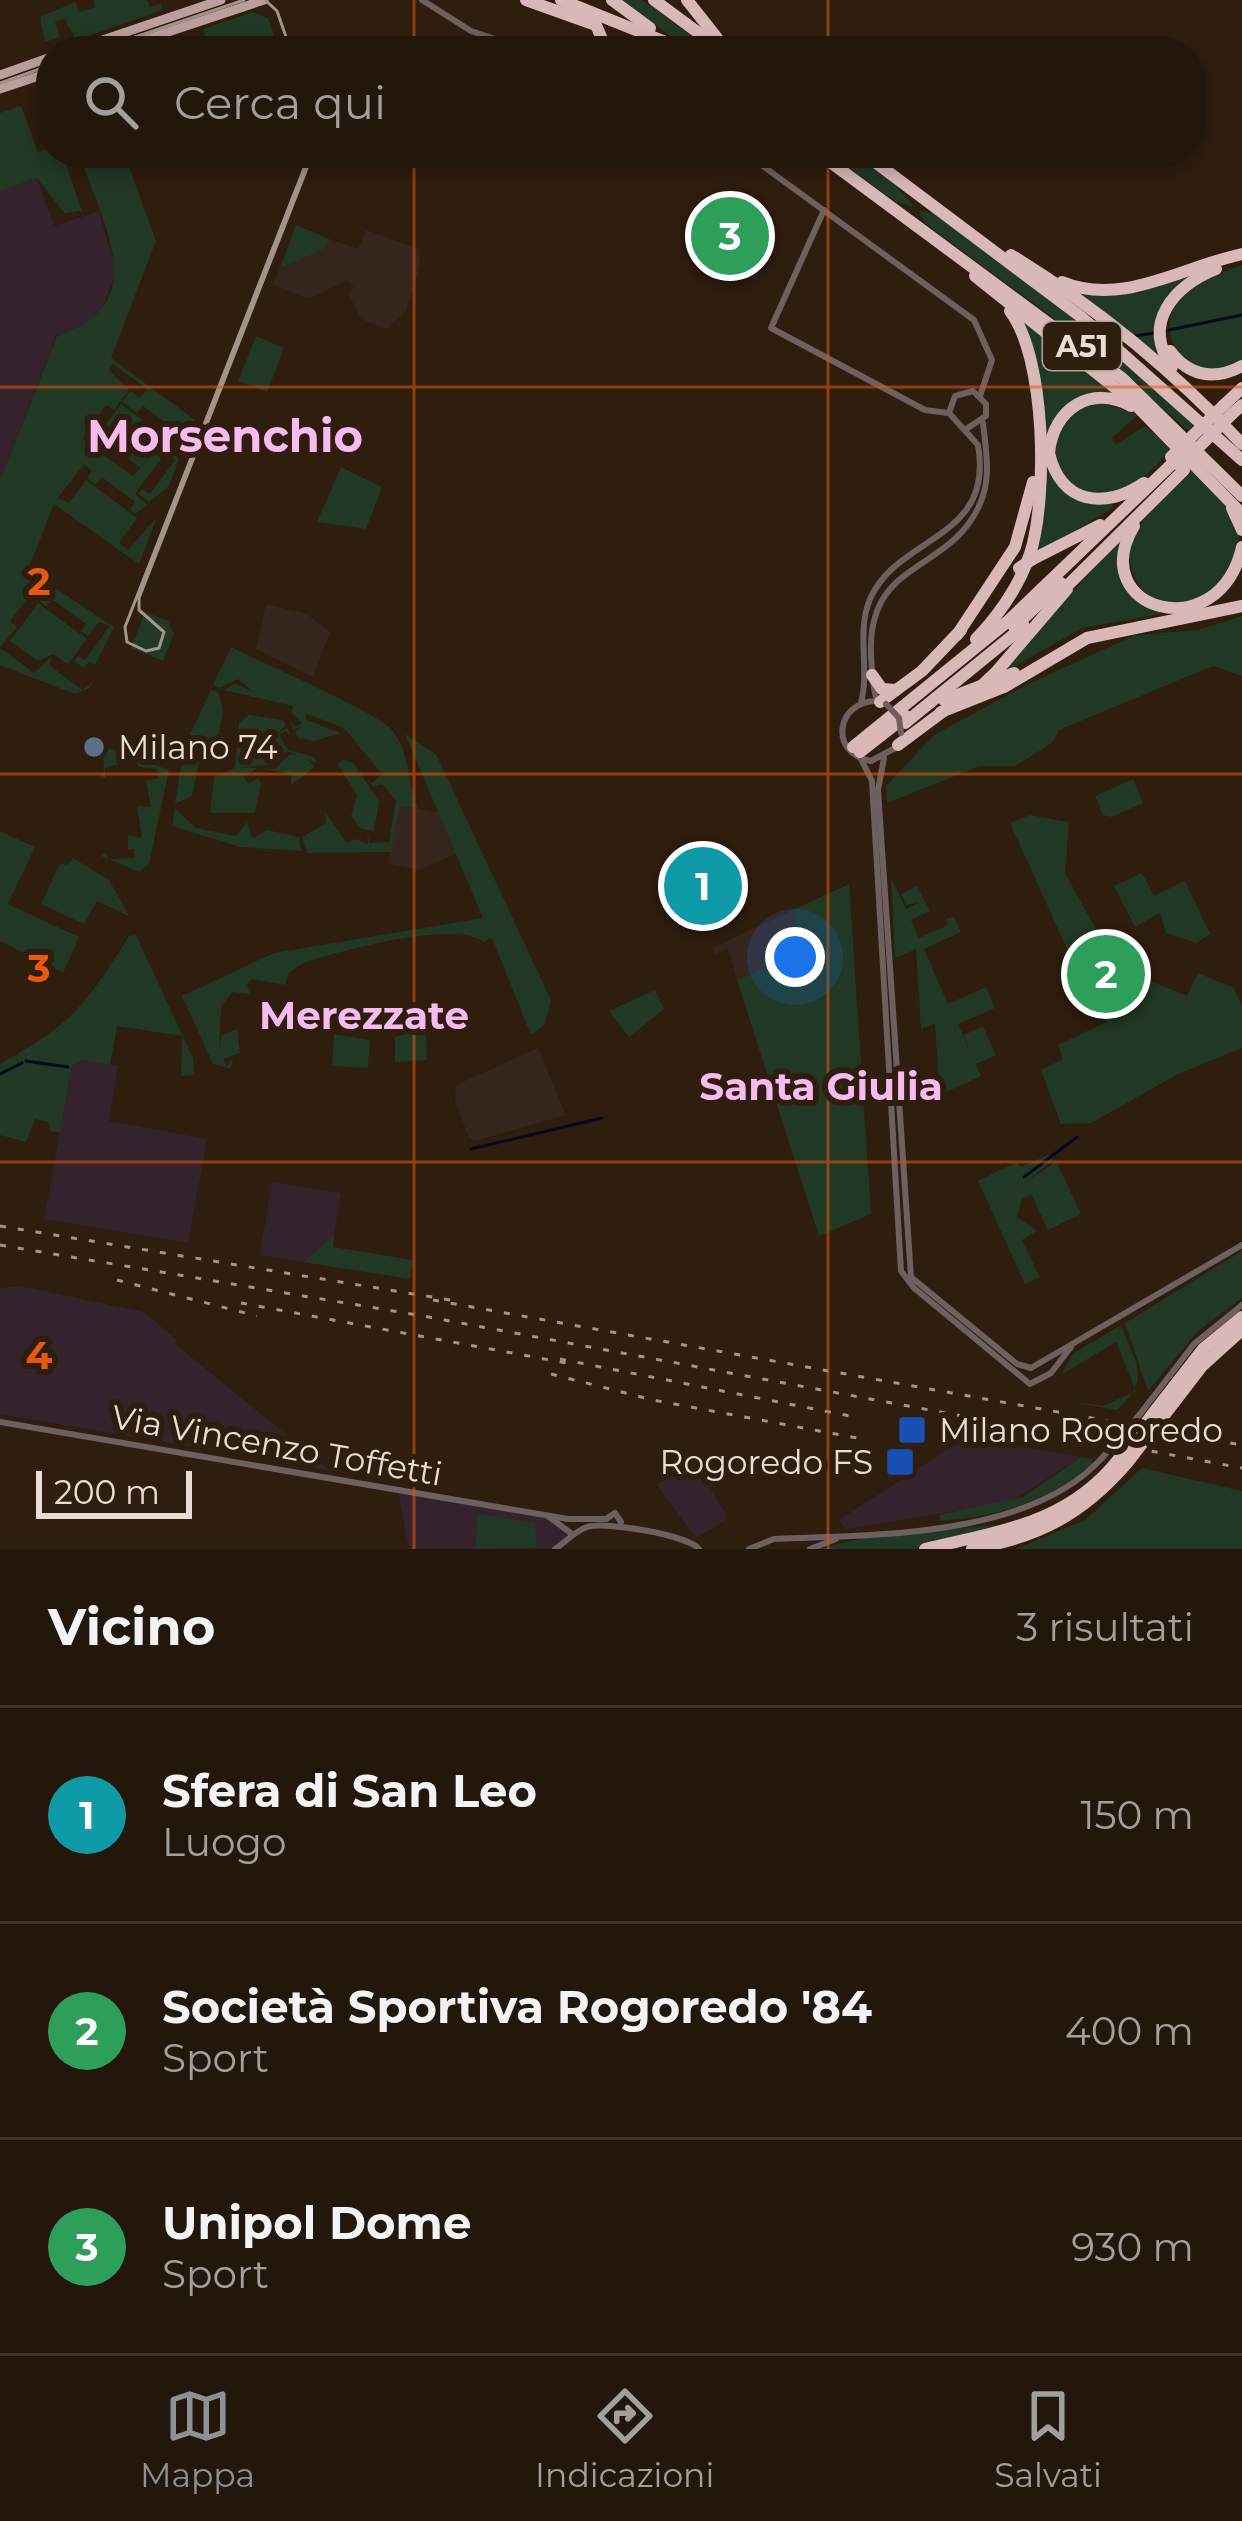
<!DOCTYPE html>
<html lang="it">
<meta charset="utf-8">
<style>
:root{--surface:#23160a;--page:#2f2318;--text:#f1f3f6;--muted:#a39f9c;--line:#40352b;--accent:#8c9099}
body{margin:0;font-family:Montserrat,sans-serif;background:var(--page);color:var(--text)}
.scale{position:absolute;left:36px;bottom:30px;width:156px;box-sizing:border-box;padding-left:12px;border:6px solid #eaddd3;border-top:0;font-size:33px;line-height:42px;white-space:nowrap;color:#eaddd3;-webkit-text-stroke:9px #2f1d0e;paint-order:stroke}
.you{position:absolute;left:795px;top:957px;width:42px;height:42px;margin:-30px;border:9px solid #fff;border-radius:50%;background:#1a73e8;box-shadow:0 0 0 18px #1a73e833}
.badge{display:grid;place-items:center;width:78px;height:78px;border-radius:50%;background:var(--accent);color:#fff;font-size:39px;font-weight:700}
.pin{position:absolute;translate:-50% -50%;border:6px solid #fff;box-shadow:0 3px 12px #0006}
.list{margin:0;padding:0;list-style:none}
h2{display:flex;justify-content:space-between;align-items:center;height:156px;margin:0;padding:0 48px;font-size:51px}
h2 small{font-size:39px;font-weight:400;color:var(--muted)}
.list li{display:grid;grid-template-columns:78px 1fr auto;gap:36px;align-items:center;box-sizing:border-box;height:216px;padding:0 48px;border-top:3px solid var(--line)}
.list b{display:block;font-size:45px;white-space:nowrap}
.list p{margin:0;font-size:39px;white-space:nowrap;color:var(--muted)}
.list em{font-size:39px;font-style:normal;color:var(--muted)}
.icon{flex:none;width:66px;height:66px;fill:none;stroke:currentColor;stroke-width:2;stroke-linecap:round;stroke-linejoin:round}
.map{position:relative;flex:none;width:1242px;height:1549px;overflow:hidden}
.search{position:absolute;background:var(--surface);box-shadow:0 6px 18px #0003;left:36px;right:36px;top:36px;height:132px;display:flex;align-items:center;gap:30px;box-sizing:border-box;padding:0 42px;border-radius:48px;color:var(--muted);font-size:45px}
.sheet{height:804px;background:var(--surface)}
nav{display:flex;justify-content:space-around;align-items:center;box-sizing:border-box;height:168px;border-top:3px solid var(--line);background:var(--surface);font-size:33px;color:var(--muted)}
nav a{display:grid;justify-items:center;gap:6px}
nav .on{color:var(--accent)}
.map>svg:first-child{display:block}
.industrial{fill:#34232c}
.education{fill:#36251d}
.green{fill:#213824}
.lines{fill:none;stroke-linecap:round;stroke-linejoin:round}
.stream{stroke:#020a23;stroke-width:3}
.minor{stroke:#6e6061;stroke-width:6}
.major{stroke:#bb9f9f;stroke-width:9}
.highway{stroke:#d9b8b8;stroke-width:12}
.tram{stroke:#a39489;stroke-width:3}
.rail{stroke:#a39489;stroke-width:3;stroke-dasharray:6 12;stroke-linecap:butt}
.minor-bridge{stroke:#6e6061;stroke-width:6}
.highway-bridge{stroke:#d9b8b8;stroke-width:12}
.grid{fill:none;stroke:#e8590c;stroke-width:3;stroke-opacity:0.55}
.service-dot{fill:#5c6f8a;stroke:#2f1d0e;stroke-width:4.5}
.transit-dot{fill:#1a4fb4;stroke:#2f1d0e;stroke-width:4.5}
.labels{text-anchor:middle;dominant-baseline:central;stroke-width:12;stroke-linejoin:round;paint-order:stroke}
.shield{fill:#2f1d0e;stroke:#b2a398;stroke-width:3}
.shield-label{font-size:30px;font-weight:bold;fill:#eaddd3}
.poi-label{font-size:33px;fill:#eaddd3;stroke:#2f1d0e;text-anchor:start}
.street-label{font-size:33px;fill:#eaddd3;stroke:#2f1d0e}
.quarter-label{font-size:39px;font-weight:bold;fill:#f8baf0;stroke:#2f1d0e}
.district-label{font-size:45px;font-weight:bold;fill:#f8baf0;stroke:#2f1d0e}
.grid-label{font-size:39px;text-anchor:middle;font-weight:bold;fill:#e8590c;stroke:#2f1d0e;stroke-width:12;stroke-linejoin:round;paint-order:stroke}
</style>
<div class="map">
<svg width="1242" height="1549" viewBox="0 0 1242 1549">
<rect width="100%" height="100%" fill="#2f1d0e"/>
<!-- industrial -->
<g class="industrial">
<polygon points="37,178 54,226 99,211 116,272 102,309 83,326 56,336 0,480 0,191"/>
<polygon points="83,1060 118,1066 109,1121 207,1139 188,1243 44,1219 72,1066"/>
<polygon points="272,1182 341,1193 334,1235 303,1262 260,1255"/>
<polygon points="20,1286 144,1312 177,1340 175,1344 331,1471 0,1414 0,1288"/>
<polygon points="965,1438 1081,1457 1011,1502 845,1529 839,1520"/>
<polygon points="694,1462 726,1514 726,1520 696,1538 657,1485"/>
<polygon points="398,1490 545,1515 572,1534 555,1549 409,1549"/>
</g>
<!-- education -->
<g class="education">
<polygon points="366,230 419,249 420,266 406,311 386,329 361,319 348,293 354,288 347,280 309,299 273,285 280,268 322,250 329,239 358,249"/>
<polygon points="266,604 307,614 330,632 313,677 256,649"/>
<polygon points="400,805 438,812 456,854 419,870 388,864"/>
<polygon points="795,909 796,954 737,980 728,949 714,954 712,948"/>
<polygon points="538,1048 566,1115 475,1141 469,1138 455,1101 456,1085"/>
</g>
<!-- green -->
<g class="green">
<polygon points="93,0 147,0 150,7 161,4 163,10 76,40 64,18 55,22 60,37 45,42 40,17 75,2 79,12 95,7"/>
<polygon points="622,0 642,0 712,51 691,51"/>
<polygon points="253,12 268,18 280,51 248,51 243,42 210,51 203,29"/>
<polygon points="21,106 38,152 51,148 51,153 62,153 82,211 64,213 37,178 0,191 0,113"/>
<path d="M111,153H124L156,241L111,358L195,420L182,442L177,438L172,444L166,439L176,430L143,406L137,413L122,402L131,391L140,398L147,389L113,364L109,370L129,390L114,410L106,405L82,439L104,444L99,452L133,476L162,444L179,459L169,486L149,502L138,494L142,489L150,494L175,460L165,453L135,494L148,505L135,514L130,510L135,502L102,477L95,485L87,478L92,471L84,464L58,498L69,503L86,480L137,518L119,543L128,550L157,517L139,564L54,504L28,570L114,627L95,665L89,662L84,668L74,661L78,656L85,660L110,626L99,622L88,636L81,631L86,624L52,599L46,606L39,601L44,593L36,587L10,621L17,627L0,647V480L57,336C152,305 105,229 82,162Z"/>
<path d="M829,153C863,153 894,180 914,207L896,202Z"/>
<polygon points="919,211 933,213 1056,304 1198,422 1189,431 1095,349 926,224"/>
<polygon points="296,225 329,239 323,250 280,268"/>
<path d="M1242,265V363L1231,370L1201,371L1174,347C1156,296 1202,280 1242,265Z"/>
<path d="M1197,272C1144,302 1171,318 1159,358L1068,289L1089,293Z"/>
<path d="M1020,318L1124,398C1091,395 1067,395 1051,427L1065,493L1091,503L1111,502L1113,508L1032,555L1039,541C1039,481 1054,367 1020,318Z"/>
<polygon points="256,336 284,348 267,392 238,381"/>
<path d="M1095,400L1138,415L1112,438L1116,445L1144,426L1172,447C1096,553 997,452 1095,400Z"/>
<polygon points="121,404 164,436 157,446 123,420 114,432 148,459 141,468 97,436"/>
<polygon points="341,467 382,487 366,529 317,522"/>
<path d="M1193,470C1211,487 1233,505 1239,530C1242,558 1217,595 1190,604C1180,607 1163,603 1152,602C1100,543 1148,515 1193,470Z"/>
<polygon points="1122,537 1118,553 1125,585 1161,614 1082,628 996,677"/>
<polygon points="38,603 87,639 68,664 53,654 38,661 10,641"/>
<polygon points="145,612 168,621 174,634 163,661 131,648"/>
<polygon points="1242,616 1242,676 1213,666 1059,730 1053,742 1016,766 980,766 887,803 886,786 934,735 1028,684 1136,635 1198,630"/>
<path d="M231,647C258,661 377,713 391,729C411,751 407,784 418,808L400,806L391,852L307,853L302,837L326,823L325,812L347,843L355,839L368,844L367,833L370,843L389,842L396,800L382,784L373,787L366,777L372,783L382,774L344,728L307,714L305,719L340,733L315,741L298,738L295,732L302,726L293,730L289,719L295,727L302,723L292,713L293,706L224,690L235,684L253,692L238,679L219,688L213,685Z"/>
<polygon points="0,648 34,673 52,656 49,665 82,690 93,682 90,688 75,694 0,665"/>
<polygon points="211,690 219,693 223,712 216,746 229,751 232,742 222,766 217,758 204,761 207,749 202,748 192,796 175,804 184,747"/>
<polygon points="249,715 283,720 286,725 275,736 287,728 292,739 286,731 279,735 288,750 315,757 316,763 287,751 271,765 238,767 275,769 290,754 304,756 315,767 291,785 291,774 258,768 244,777 248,784 258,778 261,783 255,813 210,813 214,777 235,768 239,723"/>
<path d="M405,734L436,754L551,1000L545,1024L531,1035L492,938L483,942C455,919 337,952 303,963L289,973L285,985L252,979L247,984L250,994L232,992L221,1007L219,1050L221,1036L237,1029L240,1053L223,1059L227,1066L233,1059L231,1069L213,1064L182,996L274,953L483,918Z"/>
<polygon points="103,746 169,770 149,864 139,872 101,856 106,852 108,859 135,858 134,849 128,850 128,835 142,838 137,806 151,807 146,781 158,778 157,769 139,767 136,759 105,768 106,778 99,779 104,773"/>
<polygon points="343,759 354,764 379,801 374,831 361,829 351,816 357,795 338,765"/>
<polygon points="1133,779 1143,803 1112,817 1103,815 1095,796"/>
<polygon points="175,808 196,828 236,836 247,822 252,838 267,830 299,837 301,851 240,847 172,826"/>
<polygon points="1030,815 1069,822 1065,873 1117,967 1187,996 1198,973 1234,988 1242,1006 1242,1048 1178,1074 1091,1123 1061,1124 1041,1070 1063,1059 1058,1045 1107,1022 1100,1008 1093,1006 1010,823"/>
<polygon points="0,831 35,847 8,904 79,937 63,973 0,941"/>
<polygon points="73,858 109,880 129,916 97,901 84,924 41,904 60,863 67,865"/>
<polygon points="1142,873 1154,896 1185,881 1210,934 1196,943 1166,933 1160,913 1135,927 1114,886"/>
<polygon points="891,877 906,909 920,902 906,905 901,894 917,886 930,911 911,920 919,938 948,925 946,919 954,916 961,932 924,949 948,1004 986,987 995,1008 958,1024 970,1052 964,1035 983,1026 996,1055 976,1064 981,1076 940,1095 935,1023 921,1029 916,949 895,958"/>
<polygon points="849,884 871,1214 819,1236 737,980 796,954 795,909"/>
<path d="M136,935L193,1058L194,1075L181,1076L182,1036L117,1026L110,1065L83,1060L72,1066L60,1133L50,1131L48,1122L35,1119L26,1142L0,1135V1064C73,1023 86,1005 129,936Z"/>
<polygon points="655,990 664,1009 629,1037 609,1011"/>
<polygon points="425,1027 427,1060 395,1062 395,1037"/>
<polygon points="334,1034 370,1040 368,1068 332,1066"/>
<polygon points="1048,1155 1053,1160 1024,1184 1056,1161 1081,1214 1048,1230 1031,1194 1022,1199 1017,1217 1037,1231 1022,1240 1040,1277 1025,1284 978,1181 1017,1162 1021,1167"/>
<polygon points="334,1235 333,1247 413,1260 410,1279 303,1262"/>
<polygon points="1242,1251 1242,1298 1197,1332 1148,1391 1125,1323"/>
<path d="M1121,1325C1136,1365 1152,1378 1117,1410L1067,1401L1103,1406L1136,1391L1116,1342L1061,1375L1074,1353Z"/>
<path d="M1081,1457L1092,1459V1464C1047,1502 1000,1516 941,1521L939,1515L1023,1497Z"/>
<polygon points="1142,1468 1242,1491 1242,1549 1016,1549 1085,1520"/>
<polygon points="478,1514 535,1523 537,1548 475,1549"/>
<polygon points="1008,1524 1013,1526 914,1549 818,1549 872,1536"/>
</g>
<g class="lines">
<!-- stream -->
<g class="stream">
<polyline points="1169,330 1242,315"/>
<polyline points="1136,336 1154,333"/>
<polyline points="26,1061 68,1067"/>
<polyline points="0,1074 22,1063"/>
<polyline points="471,1149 602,1118"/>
<polyline points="1024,1177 1077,1137"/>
</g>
<!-- minor -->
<g class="minor">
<polyline points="422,0 471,31 532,51"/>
<polyline points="745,153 974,320 992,360 980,396"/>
<polyline points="824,210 771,328 925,410 948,413"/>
<path d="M877,701C872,686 872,671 871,655C867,559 948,574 979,506C992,479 986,451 983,423"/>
<path d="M877,701C835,701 829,754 871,761L897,747"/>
<path d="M861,703C870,669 856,632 870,599C898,535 995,540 978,445L949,413L955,396L973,391L986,404V416L966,429"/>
<polyline points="884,758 878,790 911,1277 1017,1364 1031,1368 1242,1245"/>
<polyline points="861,759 872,781 901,1271 914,1288 1030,1384 1051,1373 1071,1347"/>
<polyline points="1140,1414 1194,1344 1242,1305"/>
<polyline points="0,1422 568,1519 606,1519"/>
<polyline points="548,1516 572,1534"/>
<polyline points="606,1519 615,1513 621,1522"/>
<path d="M555,1549C566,1542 575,1531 587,1527C604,1521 688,1535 699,1549"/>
<path d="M749,1549L774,1539C877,1535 1030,1537 1102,1458"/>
<polyline points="810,1549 836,1539"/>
</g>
<!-- major -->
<g class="major">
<polyline points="70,51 221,0"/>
<polyline points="111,51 264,0"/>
<polyline points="0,75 51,57"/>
<polyline points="0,89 51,72"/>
</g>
<!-- highway -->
<g class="highway">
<polyline points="526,0 596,25 607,51"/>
<polyline points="561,0 668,43"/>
<polyline points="612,0 650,28"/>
<polyline points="654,0 723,51"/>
<polyline points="687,0 717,38"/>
<polyline points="818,153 1122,378 1242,496"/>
<polyline points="863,153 1080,316 1242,460"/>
<path d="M1011,255C1096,307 1174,371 1242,444"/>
<polyline points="975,276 1133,402 1242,514"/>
<path d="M1062,282C1123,307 1181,267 1242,254"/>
<path d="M1170,351C1189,376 1214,381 1242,366"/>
<path d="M1172,367C1141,323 1174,286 1216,269"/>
<polyline points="1224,405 1242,388"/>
<path d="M1131,406C1091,384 1053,409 1049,453C1061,504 1105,510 1144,483"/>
<polyline points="1232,414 1242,405"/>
<polyline points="1232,508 1242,530"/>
<path d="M1134,526C1084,610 1219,649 1242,547"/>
<polyline points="1033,559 1100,525"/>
<polyline points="1061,592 1184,470"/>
<polyline points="1014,627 1061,583"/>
<polyline points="957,635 1015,547 1033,482"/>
<path d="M976,639C999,615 1019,586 1030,554C1048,498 1046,358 1010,311"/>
<polyline points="998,670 1067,589"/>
<polyline points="872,675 882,689 896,690"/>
<polyline points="944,700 1014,673"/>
<polyline points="880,702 922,671 961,630"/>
<polyline points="941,712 1004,687 1087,638 1242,606"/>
<polyline points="905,723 1024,626"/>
<polyline points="898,745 945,710"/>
<polyline points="853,747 1007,622 1175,461"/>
<polyline points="860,752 906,716"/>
<polyline points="1151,1416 1203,1349 1242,1317"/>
<polyline points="1162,1418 1202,1366 1242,1330"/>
<path d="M925,1549C999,1531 1067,1524 1118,1460"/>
<path d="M972,1549C1039,1537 1083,1514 1127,1463"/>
</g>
<!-- tram -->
<g class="tram">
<polyline points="265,0 277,11 291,51"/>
<polyline points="94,51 244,0"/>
<polyline points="0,83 51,65"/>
<polyline points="310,153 125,627 127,642 146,651 159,648 164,632 139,610 139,598 313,153"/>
</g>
<!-- rail -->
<g class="rail">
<polyline points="0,1226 450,1300"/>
<polyline points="0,1245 423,1316 1242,1468"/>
<polyline points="117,1280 257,1316"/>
<polyline points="433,1300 1242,1445"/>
<polyline points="241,1303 577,1365"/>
<polyline points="560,1359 860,1418"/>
<polyline points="551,1374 653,1400 857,1438"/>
</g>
<!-- minor-bridge -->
<g class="minor-bridge">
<polyline points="886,704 899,718 901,733"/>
<polyline points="1102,1458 1140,1414"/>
</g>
<!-- highway-bridge -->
<g class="highway-bridge">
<polyline points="1171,457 1224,405"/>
<polyline points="1180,466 1232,414"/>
<polyline points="1019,568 1033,559"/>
<polyline points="973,694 998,670"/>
<polyline points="1118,1460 1151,1416"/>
<polyline points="1127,1463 1162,1418"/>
</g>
</g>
<!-- grid -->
<path class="grid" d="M414,0V51M828,0V51M414,153V1549M828,153V1549M0,387H1242M0,774H1242M0,1162H1242"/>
<!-- markers -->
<circle class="service-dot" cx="94" cy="747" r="12"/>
<g class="transit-dot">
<rect x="897" y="1415" width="30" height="30" rx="6"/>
<rect x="885" y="1447" width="30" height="30" rx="6"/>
</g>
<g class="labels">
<!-- shield labels -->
<rect class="shield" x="1043" y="322" width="78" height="48" rx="9"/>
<g class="shield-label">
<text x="1082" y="346">A51</text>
</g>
<!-- poi labels -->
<g class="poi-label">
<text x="118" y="747">Milano 74</text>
<text x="939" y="1430">Milano Rogoredo</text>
<text x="873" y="1462" text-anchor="end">Rogoredo FS</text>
</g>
<!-- street labels -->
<g class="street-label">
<text transform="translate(277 1445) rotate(10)">Via Vincenzo Toffetti</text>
</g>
<!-- quarter labels -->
<g class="quarter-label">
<text x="364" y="1015">Merezzate</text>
<text x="821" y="1086">Santa Giulia</text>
</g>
<!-- district labels -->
<g class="district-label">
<text x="225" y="435">Morsenchio</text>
</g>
</g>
<g class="grid-label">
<text x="39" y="595">2</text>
<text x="39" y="982">3</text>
<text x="39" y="1369">4</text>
</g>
</svg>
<div class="scale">200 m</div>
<div class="you"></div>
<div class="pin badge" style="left:703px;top:886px;background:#0f9aa8">1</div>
<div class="pin badge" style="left:1106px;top:974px;background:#2e9e5b">2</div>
<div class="pin badge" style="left:730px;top:236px;background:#2e9e5b">3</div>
<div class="search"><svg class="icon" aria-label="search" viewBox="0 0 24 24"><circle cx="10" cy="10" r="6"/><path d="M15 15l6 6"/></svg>Cerca qui</div>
</div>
<section class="sheet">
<h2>Vicino<small>3 risultati</small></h2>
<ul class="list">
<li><span class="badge" style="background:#0f9aa8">1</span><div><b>Sfera di San Leo</b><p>Luogo</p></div><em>150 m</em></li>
<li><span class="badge" style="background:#2e9e5b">2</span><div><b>Società Sportiva Rogoredo '84</b><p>Sport</p></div><em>400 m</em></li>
<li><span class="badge" style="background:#2e9e5b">3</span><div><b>Unipol Dome</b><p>Sport</p></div><em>930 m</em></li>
</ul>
</section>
<nav>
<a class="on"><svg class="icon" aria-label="map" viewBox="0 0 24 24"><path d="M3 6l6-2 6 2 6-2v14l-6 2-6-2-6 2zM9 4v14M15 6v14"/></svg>Mappa</a>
<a><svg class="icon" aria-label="directions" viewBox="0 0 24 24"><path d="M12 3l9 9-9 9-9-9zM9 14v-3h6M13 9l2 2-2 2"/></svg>Indicazioni</a>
<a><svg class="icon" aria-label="saved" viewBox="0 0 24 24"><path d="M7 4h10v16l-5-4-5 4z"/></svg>Salvati</a>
</nav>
